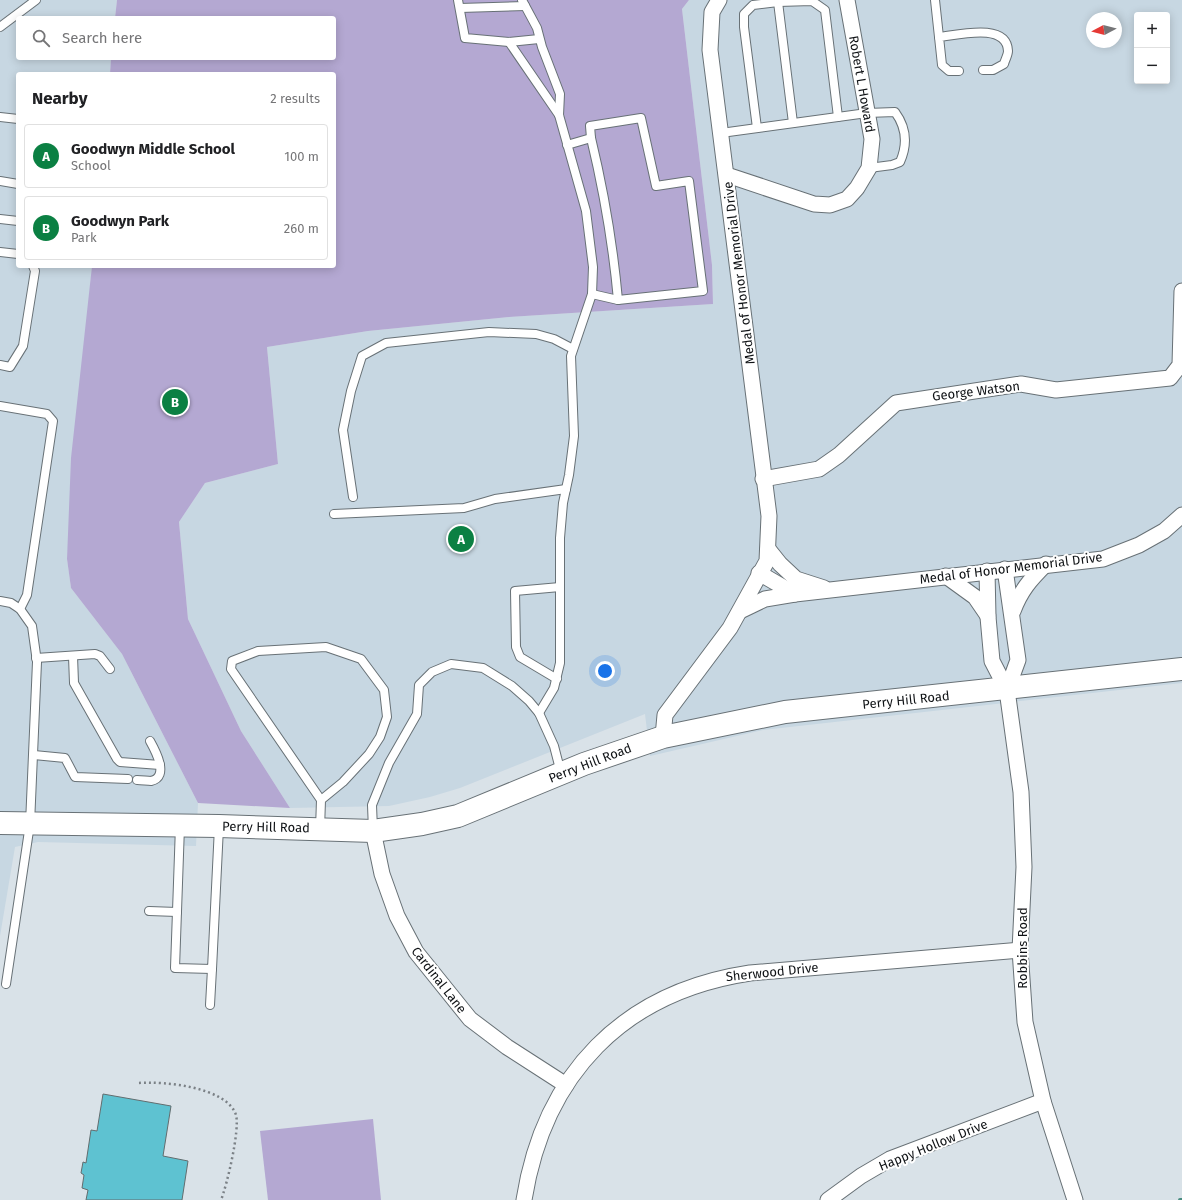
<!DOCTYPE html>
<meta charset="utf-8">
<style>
:root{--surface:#fff;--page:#f6f6f6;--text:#202124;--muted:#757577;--line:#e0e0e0;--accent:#0b8043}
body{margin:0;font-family:"Fira Sans",sans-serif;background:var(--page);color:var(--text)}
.controls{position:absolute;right:12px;top:12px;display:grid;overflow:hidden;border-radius:4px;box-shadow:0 2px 10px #0003}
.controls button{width:36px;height:36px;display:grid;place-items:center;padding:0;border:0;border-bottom:1px solid var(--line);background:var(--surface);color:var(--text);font:20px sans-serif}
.compass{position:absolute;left:1086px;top:12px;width:36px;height:36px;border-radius:50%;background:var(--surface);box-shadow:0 2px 10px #0003;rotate:263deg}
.you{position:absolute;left:605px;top:671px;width:14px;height:14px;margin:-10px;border:3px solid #fff;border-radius:50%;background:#1a73e8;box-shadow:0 0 0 6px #1a73e833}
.badge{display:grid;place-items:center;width:26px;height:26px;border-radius:50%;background:var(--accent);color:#fff;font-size:13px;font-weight:700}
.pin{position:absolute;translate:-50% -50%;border:2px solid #fff;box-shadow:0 1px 4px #0006}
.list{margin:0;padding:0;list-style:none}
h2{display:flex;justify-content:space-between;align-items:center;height:52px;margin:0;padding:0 16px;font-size:17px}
h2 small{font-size:13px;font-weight:400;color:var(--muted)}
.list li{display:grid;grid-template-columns:26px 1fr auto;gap:12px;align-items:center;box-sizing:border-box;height:64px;margin:0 8px 8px;padding:0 8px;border:1px solid var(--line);border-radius:4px}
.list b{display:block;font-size:15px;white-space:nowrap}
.list p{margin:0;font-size:13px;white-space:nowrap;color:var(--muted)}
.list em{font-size:13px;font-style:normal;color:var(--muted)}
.icon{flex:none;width:22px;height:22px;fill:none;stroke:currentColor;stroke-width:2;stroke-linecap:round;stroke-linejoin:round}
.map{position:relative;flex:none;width:1182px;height:1200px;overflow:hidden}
.search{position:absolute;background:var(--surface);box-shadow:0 2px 10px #0003;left:16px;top:16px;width:320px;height:44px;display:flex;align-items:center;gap:10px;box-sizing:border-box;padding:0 14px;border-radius:4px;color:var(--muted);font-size:15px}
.panel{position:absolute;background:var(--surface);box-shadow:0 2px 10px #0003;left:16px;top:72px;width:320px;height:196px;border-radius:4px}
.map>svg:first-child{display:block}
.built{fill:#c7d7e2;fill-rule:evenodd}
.green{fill:#b4a8d2}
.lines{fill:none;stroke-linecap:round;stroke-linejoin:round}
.stream{stroke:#488c7f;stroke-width:4}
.building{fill:#5ec2d1;stroke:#626d6f}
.service-casing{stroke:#687176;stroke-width:10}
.minor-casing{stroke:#687176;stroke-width:17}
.secondary-casing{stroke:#687176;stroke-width:24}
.path{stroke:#7b8186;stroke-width:2.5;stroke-dasharray:2 3;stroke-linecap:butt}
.service{stroke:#fff;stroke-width:8}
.minor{stroke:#fff;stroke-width:15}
.secondary{stroke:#fff;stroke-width:22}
.labels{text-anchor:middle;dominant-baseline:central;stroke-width:4;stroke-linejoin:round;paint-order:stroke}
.street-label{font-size:13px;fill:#0f1215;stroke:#fff}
</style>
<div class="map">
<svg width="1182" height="1200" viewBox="0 0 1182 1200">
<rect width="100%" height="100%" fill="#d9e2e8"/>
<!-- built -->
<g class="built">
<polygon points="0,0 117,0 115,18 18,18 18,58 111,58 110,74 18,74 18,266 92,266 67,559 71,588 122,654 198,803 196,846 38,842 15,847 0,936"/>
<path d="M689,0H1182V683L763,730L650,756L645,714L460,788L430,797L389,806L290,808L241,731L188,619L179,522L205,483L278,464L267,347L368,331L509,317L713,304L712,265L682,9ZM1137,15H1167V81H1137ZM1092,18H1116V42H1092Z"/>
</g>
<!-- green -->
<g class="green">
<polygon points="117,0 689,0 682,9 712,265 713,304 509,317 368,331 267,347 278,464 205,483 179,522 188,619 241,731 290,808 198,803 122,654 71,588 67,559 71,458 92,266 334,266 334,74 110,74 111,58 334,58 334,18 115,18"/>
<polygon points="373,1119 381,1200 268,1200 260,1131"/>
</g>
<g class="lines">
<!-- stream -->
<polyline class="stream" points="1180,1200 1182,1200"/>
</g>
<!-- building -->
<polygon class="building" points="103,1094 171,1106 163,1156 188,1161 182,1200 86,1200 88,1190 82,1188 84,1175 81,1173 83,1162 86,1163 91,1130 97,1131"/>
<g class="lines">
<!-- service casing -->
<g class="service-casing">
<g id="service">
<polyline points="458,0 465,38 509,42 539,39"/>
<polyline points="522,0 537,28 542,47 560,94 559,115 586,211 593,267 592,294 571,356 574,436 569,475 563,503 560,538 560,663 554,688 539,713"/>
<polyline points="935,0 939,37"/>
<polyline points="778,2 793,123"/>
<polyline points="460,8 525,6"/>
<polyline points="0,27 36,0"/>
<polyline points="509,42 559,115"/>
<path d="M959,71H949L942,65L939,37C958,35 1007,22 1008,51C1008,55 1005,60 1004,64L993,70H983"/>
<polyline points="0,117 18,119"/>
<polyline points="757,128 744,27 744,14 753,5 778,2 812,1 825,10 838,117"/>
<path d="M721,133L867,113L895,112C906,127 908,144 900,162L892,165L869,168"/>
<polyline points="591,138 590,126 641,118 656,186 689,181 703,291 618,300 592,294"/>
<path d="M567,145L591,138C604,192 613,245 618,300"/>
<polyline points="0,181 18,184"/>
<polyline points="0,219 18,221"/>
<polyline points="0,252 18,254"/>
<polyline points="0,365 10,367 23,346 35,271 33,266"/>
<polyline points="0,406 47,414 53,421 27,595 20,609"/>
<polyline points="353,497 343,430 351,391 362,356 386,343 489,332 536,334 554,339 573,349"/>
<polyline points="334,514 464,508 495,499 566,489"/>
<polyline points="0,601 11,603 20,609 32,626 37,662 30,824 6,984"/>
<polyline points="73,656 74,683 117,759 120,762 160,765"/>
<polyline points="36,658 95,654 100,656 110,669"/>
<polyline points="557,679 520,657 516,647 515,591 560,587"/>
<polyline points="34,755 65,758 75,777 128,779"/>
<path d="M137,780C142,780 147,781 151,781C170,777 155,750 150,741"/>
<polyline points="180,826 175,968 212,969 219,827"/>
<polyline points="320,829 321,800 231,669 232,661 258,651 326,647 361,659 384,690 387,717 380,737 369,754 343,782 321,800"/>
<polyline points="373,830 372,805 389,763 417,714 419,685 432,672 451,664 483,668 512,686 529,701 539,713 554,746 561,773"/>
<polyline points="149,911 177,912"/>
<polyline points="210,1005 212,969"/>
</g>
</g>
<!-- minor casing -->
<g class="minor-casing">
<g id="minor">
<polyline points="727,175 814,204 830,205 847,199 857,188 869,168 872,139 847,0"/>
<polyline points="763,479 819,469 839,455 896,403 1021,384 1056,390 1170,378 1180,365 1182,291"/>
<polyline points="768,549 780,564 796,579 824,588"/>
<polyline points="1005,569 1018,660 1007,690"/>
<polyline points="987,571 988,617 992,661 1007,690 1021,792 1024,867 1020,950 1025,1022 1043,1101 1075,1200"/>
<polyline points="759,573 795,594 1103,559 1139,545 1164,531 1182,515"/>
<polyline points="946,576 975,597 988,616"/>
<polyline points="740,611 765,599 795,594"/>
<path d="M1013,611C1021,590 1030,580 1046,564"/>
<polyline points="663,737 665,715 730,628 767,561 769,516 710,50 712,12 719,0"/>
<polyline points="373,831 382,874 397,916 416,952 470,1019 507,1047 566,1085"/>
<path d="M524,1200C544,1074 623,992 750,973L1020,950"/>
<polyline points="828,1200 861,1176 890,1159 1043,1101"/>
</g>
</g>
<!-- secondary casing -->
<g class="secondary-casing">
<polyline id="secondary" points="0,823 219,826 373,831 422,824 458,816 584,764 663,737 785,712 1182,669"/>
</g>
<!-- path -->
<path class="path" d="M139,1083C164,1081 227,1087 236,1115C240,1130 227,1185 221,1200"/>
<!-- service -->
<use href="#service" class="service"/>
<!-- minor -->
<use href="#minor" class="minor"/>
<!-- secondary -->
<use href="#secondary" class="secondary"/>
</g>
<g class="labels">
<!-- street labels -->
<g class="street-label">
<text transform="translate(862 84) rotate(80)">Robert L Howard</text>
<text transform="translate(739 273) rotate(-97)">Medal of Honor Memorial Drive</text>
<text transform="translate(976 391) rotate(-7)">George Watson</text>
<text transform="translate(1011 568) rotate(-7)">Medal of Honor Memorial Drive</text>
<text transform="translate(906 700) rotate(-6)">Perry Hill Road</text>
<text transform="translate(590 763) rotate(-21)">Perry Hill Road</text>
<text transform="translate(266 827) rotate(1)">Perry Hill Road</text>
<text transform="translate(1022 948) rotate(-90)">Robbins Road</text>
<text transform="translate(772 972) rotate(-6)">Sherwood Drive</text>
<text transform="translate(439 980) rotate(52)">Cardinal Lane</text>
<text transform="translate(933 1145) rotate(-22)">Happy Hollow Drive</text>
</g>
</g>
</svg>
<div class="controls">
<button>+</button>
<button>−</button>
</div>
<svg class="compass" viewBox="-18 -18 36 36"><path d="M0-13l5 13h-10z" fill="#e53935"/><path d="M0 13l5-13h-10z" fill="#757577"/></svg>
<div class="you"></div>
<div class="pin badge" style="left:461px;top:539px">A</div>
<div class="pin badge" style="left:175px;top:402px">B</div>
<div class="search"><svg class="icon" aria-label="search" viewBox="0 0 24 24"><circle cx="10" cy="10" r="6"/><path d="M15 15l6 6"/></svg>Search here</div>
<section class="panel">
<h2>Nearby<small>2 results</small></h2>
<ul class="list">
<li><span class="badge">A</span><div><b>Goodwyn Middle School</b><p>School</p></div><em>100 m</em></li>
<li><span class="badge">B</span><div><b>Goodwyn Park</b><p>Park</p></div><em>260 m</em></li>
</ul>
</section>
</div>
